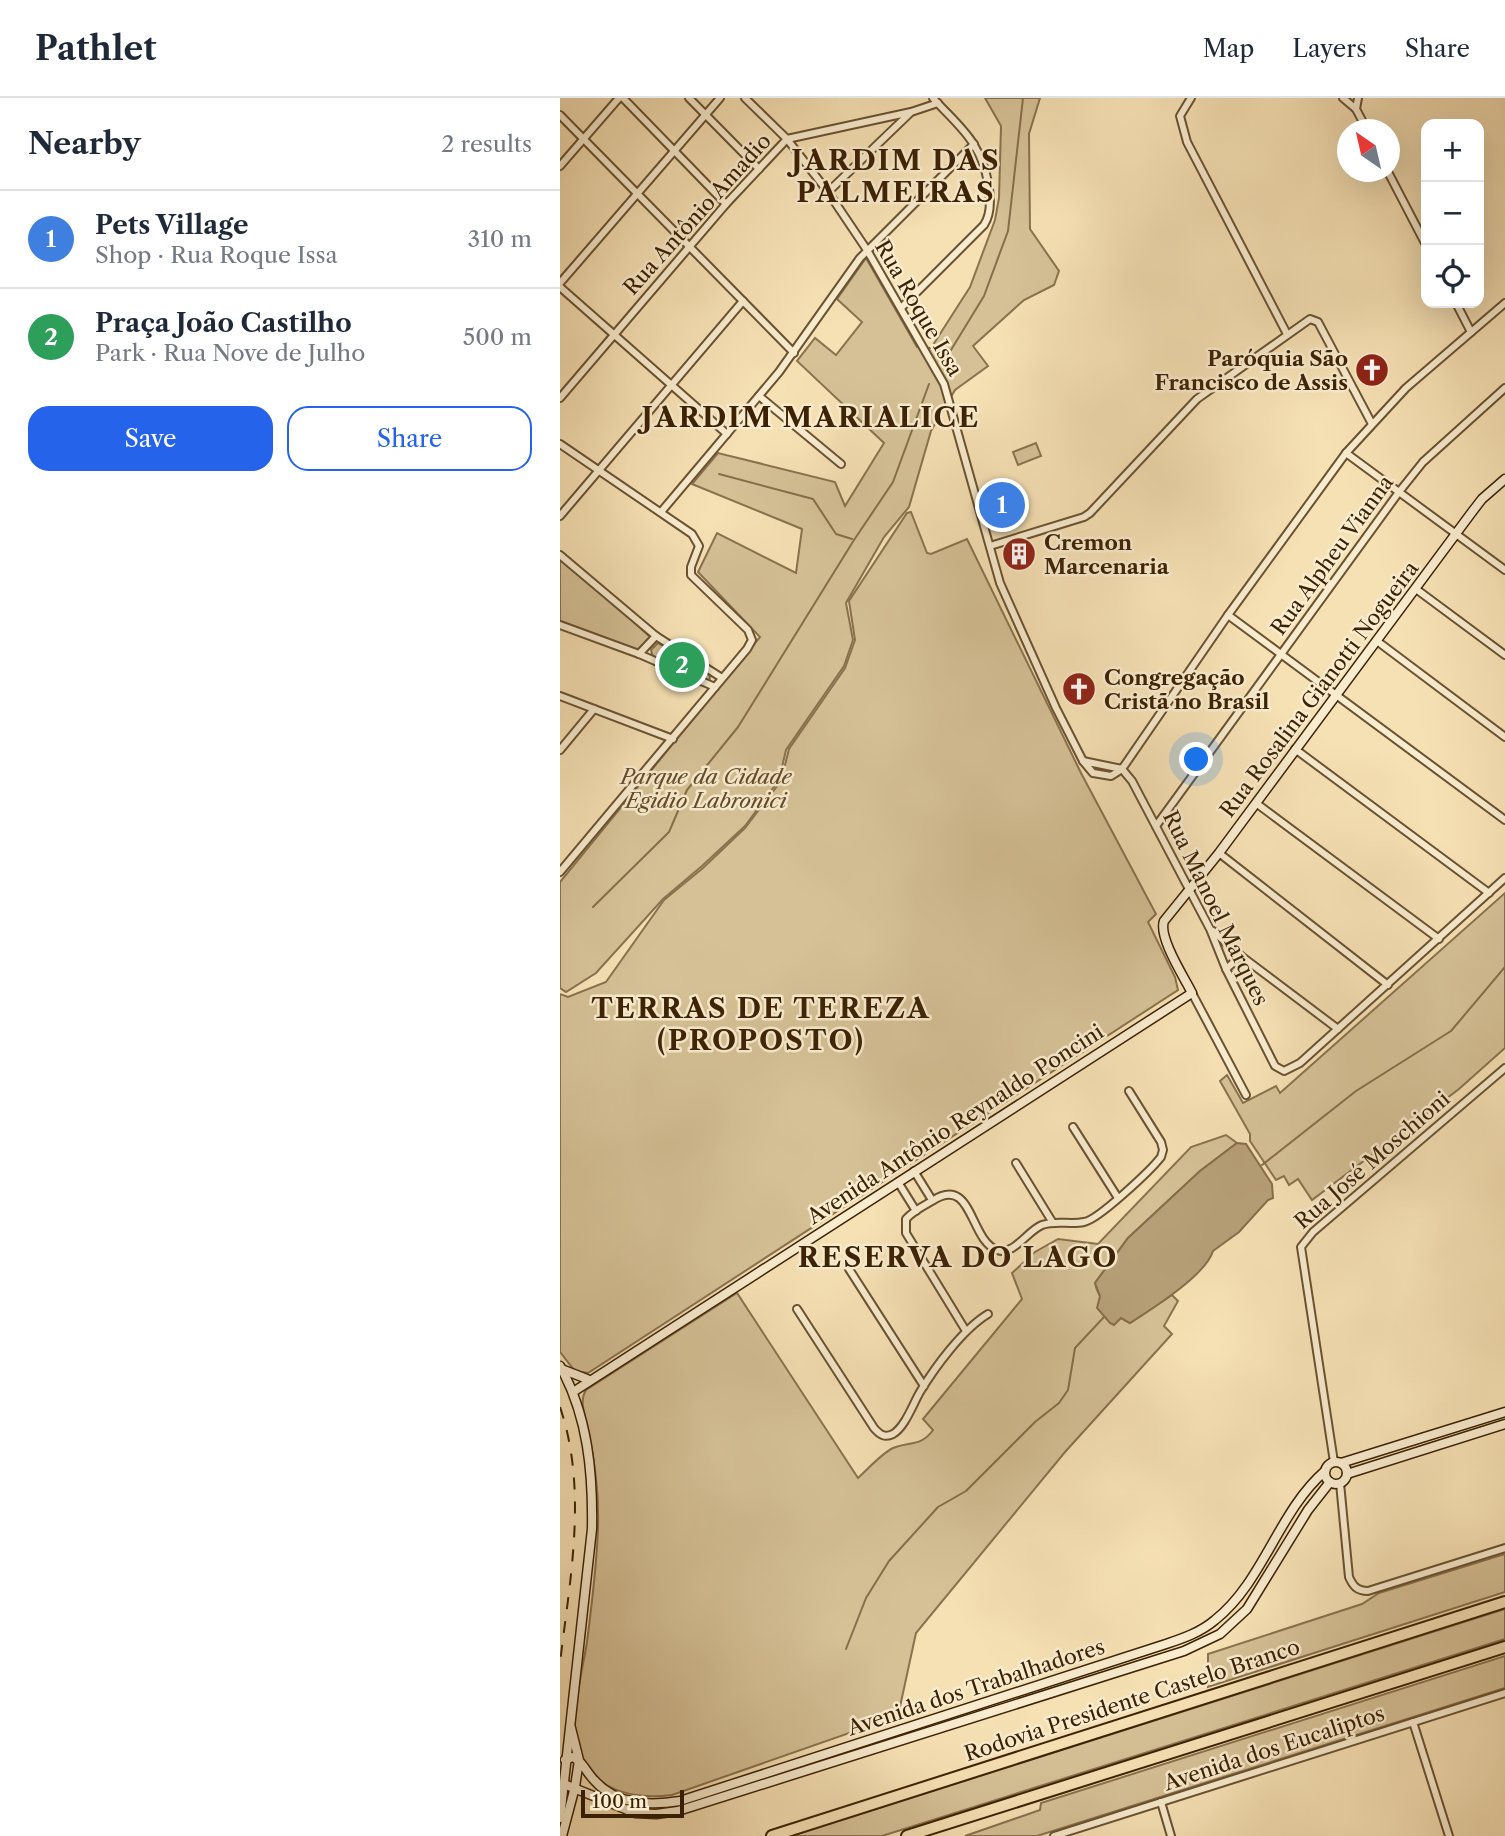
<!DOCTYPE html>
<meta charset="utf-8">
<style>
:root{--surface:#fff;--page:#f2f2f3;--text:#1f2937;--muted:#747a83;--line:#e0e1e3;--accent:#2563eb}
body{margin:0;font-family:"Libre Caslon Text",serif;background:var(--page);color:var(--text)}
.controls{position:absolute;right:21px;top:21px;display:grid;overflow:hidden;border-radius:14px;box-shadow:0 7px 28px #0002}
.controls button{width:63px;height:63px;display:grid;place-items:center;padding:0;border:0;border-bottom:2px solid var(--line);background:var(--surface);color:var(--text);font:35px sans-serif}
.compass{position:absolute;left:777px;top:21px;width:63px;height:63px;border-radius:50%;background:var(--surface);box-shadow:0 7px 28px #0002;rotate:326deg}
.scale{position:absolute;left:21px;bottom:18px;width:103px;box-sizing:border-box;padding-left:7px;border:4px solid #3c2204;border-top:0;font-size:19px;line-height:24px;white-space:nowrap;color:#3c2204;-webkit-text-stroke:5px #f9eccf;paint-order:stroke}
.you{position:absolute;left:637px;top:662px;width:24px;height:24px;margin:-18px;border:5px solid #fff;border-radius:50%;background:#1a73e8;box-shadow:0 0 0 10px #1a73e833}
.badge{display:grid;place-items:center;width:46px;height:46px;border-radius:50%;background:var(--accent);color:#fff;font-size:23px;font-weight:700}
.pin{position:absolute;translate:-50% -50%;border:4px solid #fff;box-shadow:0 2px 7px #0006}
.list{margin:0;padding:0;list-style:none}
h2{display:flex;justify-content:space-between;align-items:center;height:91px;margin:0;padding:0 28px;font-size:30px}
h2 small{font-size:23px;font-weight:400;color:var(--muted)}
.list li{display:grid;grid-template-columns:46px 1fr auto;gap:21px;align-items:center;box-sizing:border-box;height:98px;padding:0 28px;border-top:2px solid var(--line)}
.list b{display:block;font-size:26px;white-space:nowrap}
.list p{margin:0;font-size:23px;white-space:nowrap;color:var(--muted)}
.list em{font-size:23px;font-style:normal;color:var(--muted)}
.actions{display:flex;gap:14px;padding:21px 28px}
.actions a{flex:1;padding:16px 0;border:2px solid var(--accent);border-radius:21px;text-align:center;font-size:24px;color:var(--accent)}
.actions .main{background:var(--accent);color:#fff}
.icon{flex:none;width:38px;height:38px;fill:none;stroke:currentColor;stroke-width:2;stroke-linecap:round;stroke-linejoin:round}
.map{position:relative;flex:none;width:945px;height:1738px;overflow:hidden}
header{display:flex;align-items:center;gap:42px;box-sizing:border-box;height:98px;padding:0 35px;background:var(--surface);border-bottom:2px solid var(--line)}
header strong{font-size:33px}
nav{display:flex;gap:38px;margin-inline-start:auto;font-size:24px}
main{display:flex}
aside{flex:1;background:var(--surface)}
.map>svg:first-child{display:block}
.green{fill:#d6c197;stroke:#89724e;stroke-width:2}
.water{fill:#b7a079;stroke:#866e4a;stroke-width:2}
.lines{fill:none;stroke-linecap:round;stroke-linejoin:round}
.stream{stroke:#866e4a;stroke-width:2}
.street-casing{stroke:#6a5230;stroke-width:10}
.secondary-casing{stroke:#3c2204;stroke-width:11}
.highway-casing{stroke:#3c2204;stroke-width:14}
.street{stroke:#f9eccf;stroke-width:6}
.secondary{stroke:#f9eccf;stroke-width:8}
.highway{stroke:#f6e1b5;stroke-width:10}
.rail{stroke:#3c2204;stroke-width:2;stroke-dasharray:12 12;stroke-linecap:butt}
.labels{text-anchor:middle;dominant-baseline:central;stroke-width:5;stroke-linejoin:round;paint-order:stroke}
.street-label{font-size:21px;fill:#3c2204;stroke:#f9eccf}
.poi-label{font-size:21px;font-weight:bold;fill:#3c2204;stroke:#f9eccf;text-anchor:start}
.park-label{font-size:21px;font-style:italic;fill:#624a29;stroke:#f9eccf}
.district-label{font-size:28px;font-weight:bold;letter-spacing:2px;fill:#3c2204;stroke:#f9eccf}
</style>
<header>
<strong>Pathlet</strong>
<nav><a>Map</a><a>Layers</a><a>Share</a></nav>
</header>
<main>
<aside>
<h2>Nearby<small>2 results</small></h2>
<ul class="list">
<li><span class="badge" style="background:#3f7fe0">1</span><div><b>Pets Village</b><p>Shop · Rua Roque Issa</p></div><em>310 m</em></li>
<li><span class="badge" style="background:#2e9e5b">2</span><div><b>Praça João Castilho</b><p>Park · Rua Nove de Julho</p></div><em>500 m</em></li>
</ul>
<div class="actions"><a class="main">Save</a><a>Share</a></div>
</aside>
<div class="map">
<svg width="945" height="1738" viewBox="0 0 945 1738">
<rect width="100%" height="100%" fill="#f6e1b5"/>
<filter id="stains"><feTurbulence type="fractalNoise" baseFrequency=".00286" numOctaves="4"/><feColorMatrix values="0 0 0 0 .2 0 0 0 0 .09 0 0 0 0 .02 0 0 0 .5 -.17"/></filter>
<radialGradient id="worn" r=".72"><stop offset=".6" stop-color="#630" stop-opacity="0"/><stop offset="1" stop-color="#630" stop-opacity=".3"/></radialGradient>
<!-- green -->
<g class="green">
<polygon points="425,0 480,0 469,36 470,131 499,173 494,187 464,202 413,248 428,268 395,292 371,333 349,409 324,439 286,505 293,542 284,568 226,652 219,682 185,728 142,768 103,801 36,875 6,894 0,890 0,784 200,539 138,474 157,435 236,475 242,431 132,386 158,355 275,384 285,408 324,345 237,263 255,240 276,257 302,224 277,201 306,160 357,249 371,250 410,189 435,122 439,100 441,28"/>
<polygon points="476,345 481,358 458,367 453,354"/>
<polygon points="351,414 367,455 371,456 407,441 521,675 596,816 588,824 615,879 618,892 28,1275 15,1273 0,1254 0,896 8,899 46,884 104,802 143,770 185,730 221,683 229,651 285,570 295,542 289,503 347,415"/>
<polygon points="0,462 41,493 91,540 77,552 0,523"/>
<polygon points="98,545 147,574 150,578 149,584 93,559 91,552"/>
<polygon points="945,795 945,950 899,991 752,1102 738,1081 729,1087 724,1078 716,1082 690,1043 690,1036 660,983 667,977 683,1005 716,988 720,995"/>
<path d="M666,1037L677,1045L640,1073L568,1140L535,1185C538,1202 555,1218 570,1225L612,1197L618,1203L604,1228L612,1236L505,1354L356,1535L338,1618L112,1697C62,1703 18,1686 15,1628C14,1604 23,1569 27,1544C32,1505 37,1467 38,1428C39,1393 35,1362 27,1328C25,1316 19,1303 26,1292L177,1195L298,1380C308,1371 321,1356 333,1350C349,1343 361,1349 373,1332L363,1321L462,1201L452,1175L475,1154L498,1141L538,1146L631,1049Z"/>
<polygon points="945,1456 945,1494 648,1589 648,1556 802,1506 819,1495"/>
<polygon points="945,1511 945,1541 322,1738 231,1738"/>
<polygon points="945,1558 945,1590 477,1738 405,1738 480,1712 481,1705"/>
</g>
<!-- water -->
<path class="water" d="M677,1045L686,1046L712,1086L713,1100L708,1102L679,1134L653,1153C646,1177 592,1211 570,1225L561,1220L554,1227L550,1225L537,1210L540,1198L535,1185L568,1140L640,1073Z"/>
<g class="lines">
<!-- stream -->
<g class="stream">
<polyline points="383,265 424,198 448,133 463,0"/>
<polyline points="159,376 253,401 276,436 292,441"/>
<polyline points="33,809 109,734 127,692 178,629 294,442 333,384 369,286"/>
<polyline points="702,1067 796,993 891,933 945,869"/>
<polyline points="286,1551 306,1500 329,1463 378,1409 406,1393 475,1324 499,1305 508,1292 515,1250 544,1219"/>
</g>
<!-- street casing -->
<g class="street-casing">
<g id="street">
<polyline points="63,0 166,106"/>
<polyline points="129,0 199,71"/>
<polyline points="185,0 227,41 268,94 307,152 384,286 440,485 496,610 523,663"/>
<polyline points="631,0 620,18 627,44 727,236"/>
<polyline points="783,0 796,11"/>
<polyline points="798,0 796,11 807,32"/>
<polyline points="0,17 234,255"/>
<polyline points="0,68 59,0"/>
<polyline points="828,74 866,147"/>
<polyline points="268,94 350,15"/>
<polyline points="0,185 160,0"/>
<polyline points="0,189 167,336"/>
<polyline points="896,205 911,234"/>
<path d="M341,210L424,127C437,107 426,66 414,47C404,30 386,15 373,0"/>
<polyline points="199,298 281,366"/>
<polyline points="0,300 166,106 227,41 351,14 378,5"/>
<polyline points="0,346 132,436 139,448 131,469 131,477 188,532 192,542 187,551 0,774"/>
<polyline points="786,355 945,472"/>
<polyline points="101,414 219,274 300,160 414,46"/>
<polyline points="0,418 183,203"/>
<polyline points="430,448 524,419 530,415 637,301 750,221 758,224 812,326"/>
<polyline points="0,457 96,538 162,580"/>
<polyline points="856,491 945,557"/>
<polyline points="668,517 945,722"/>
<polyline points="0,527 79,556 155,589"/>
<polyline points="817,543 945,639"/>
<polyline points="79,556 96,538"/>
<polyline points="0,598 113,641"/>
<polyline points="735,651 929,795"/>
<polyline points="0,652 34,611"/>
<polyline points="562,671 523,663 533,675 551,678 562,671 668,517 786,355 846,290 945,205"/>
<polyline points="562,671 572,683 650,831 666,871 715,968 724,973 740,965 945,780"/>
<polyline points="696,705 879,841"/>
<polyline points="596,728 839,394 863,364 945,290"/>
<polyline points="659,755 828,887"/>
<polyline points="653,833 681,858 778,931"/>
<polyline points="666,871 681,858"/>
<polyline points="632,895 686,997"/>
<polyline points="513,1029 558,1100"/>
<polyline points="456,1065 493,1125"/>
<polyline points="354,1073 372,1102"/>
<polyline points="338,1084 356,1113"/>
<polyline points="289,1171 364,1288"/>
<path d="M237,1211L314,1330C320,1337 325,1340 333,1336C345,1329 353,1306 360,1294C375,1269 403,1231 428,1216"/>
<path d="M406,1233L346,1135V1121C353,1113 363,1108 372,1103C413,1076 409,1142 437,1152C454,1158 467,1133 482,1127C496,1122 510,1127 524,1124C538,1122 591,1072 601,1059L603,1052L601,1044L569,993"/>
<polyline points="774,1364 741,1149 753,1134 945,970"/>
<path d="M780,1385L789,1479C793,1488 797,1493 808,1493L945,1450"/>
<polyline points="853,1624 889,1738"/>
<polyline points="601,1704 611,1738"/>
<polyline points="494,1738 945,1595"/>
</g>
</g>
<!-- secondary casing -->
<g class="secondary-casing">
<g id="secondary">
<path d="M0,1268C28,1318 33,1375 32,1431L0,1720"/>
<polyline points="4,1272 27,1281"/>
<path d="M13,1294L632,895C624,879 598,839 604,823L659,755L912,414L922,401L945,381"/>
<circle cx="776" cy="1375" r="11"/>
<polyline points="781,1365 945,1314"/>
<polyline points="787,1376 945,1326"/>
<path d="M5,1662L12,1659C22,1662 26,1674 34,1682C56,1707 89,1708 120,1703L606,1546C624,1540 641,1534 655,1522C704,1483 718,1414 765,1373"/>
<polyline points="4,1686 75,1715 96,1716 118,1713 624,1553 660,1536 687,1511 748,1412 770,1384"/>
<polyline points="2,1738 15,1689 19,1662 11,1630"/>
</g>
</g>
<!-- highway casing -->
<g class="highway-casing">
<g id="highway">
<polyline points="212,1738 945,1504"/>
<polyline points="347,1738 945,1549"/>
</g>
</g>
<!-- street -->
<use href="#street" class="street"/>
<!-- secondary -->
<use href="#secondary" class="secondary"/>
<!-- highway -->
<use href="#highway" class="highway"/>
<!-- rail -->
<path class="rail" d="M0,1309C28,1392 10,1480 0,1565"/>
</g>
<!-- icons -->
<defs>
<g id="church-disc" transform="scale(1.75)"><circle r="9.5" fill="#8f2418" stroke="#f9eccf"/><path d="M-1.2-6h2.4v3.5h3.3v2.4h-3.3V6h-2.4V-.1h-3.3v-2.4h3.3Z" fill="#fff"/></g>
<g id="building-disc" transform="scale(1.75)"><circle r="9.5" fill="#8f2418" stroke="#f9eccf"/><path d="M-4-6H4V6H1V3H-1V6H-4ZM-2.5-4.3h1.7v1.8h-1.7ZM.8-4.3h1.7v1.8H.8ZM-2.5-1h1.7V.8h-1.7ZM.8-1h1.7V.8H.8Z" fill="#fff"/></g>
</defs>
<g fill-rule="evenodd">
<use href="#church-disc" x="812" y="272"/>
<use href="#building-disc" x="459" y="456"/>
<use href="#church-disc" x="519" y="591"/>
</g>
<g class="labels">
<!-- street labels -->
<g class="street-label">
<text transform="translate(137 116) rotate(-48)">Rua Antônio Amadio</text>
<text transform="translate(359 210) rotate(60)">Rua Roque Issa</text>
<text transform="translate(772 457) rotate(-54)">Rua Alpheu Vianna</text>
<text transform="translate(759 591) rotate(-53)">Rua Rosalina Gianotti Nogueira</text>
<text transform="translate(656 810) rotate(64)">Rua Manoel Marques</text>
<text transform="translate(395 1026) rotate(-33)">Avenida Antônio Reynaldo Poncini</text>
<text transform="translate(812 1062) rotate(-41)">Rua José Moschioni</text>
<text transform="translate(416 1589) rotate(-18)">Avenida dos Trabalhadores</text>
<text transform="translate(572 1602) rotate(-18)">Rodovia Presidente Castelo Branco</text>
<text transform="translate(714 1650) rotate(-18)">Avenida dos Eucaliptos</text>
</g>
<!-- poi labels -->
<g class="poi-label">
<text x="788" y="260" text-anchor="end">Paróquia São<tspan x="788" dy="24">Francisco de Assis</tspan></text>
<text x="484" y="444">Cremon<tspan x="484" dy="24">Marcenaria</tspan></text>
<text x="544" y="579">Congregação<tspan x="544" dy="24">Cristã no Brasil</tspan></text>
</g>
<!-- park labels -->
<g class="park-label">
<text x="146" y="678">Parque da Cidade<tspan x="146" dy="24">Egidio Labronici</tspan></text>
</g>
<!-- district labels -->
<g class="district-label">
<text x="336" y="62">JARDIM DAS<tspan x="336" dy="32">PALMEIRAS</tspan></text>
<text x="251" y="319">JARDIM MARIALICE</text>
<text x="201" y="910">TERRAS DE TEREZA<tspan x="201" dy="32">(PROPOSTO)</tspan></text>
<text x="398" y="1159">RESERVA DO LAGO</text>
</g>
</g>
<rect width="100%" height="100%" filter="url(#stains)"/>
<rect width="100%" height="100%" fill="url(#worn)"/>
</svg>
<div class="controls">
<button>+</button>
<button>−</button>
<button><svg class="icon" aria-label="locate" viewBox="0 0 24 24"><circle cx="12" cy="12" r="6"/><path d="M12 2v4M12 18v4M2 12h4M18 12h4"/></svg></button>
</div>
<svg class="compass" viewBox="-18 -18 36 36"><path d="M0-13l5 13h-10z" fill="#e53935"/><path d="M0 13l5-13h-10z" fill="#747a83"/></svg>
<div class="scale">100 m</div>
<div class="you"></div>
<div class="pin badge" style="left:442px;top:407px;background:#3f7fe0">1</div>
<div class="pin badge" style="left:122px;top:567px;background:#2e9e5b">2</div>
</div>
</main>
